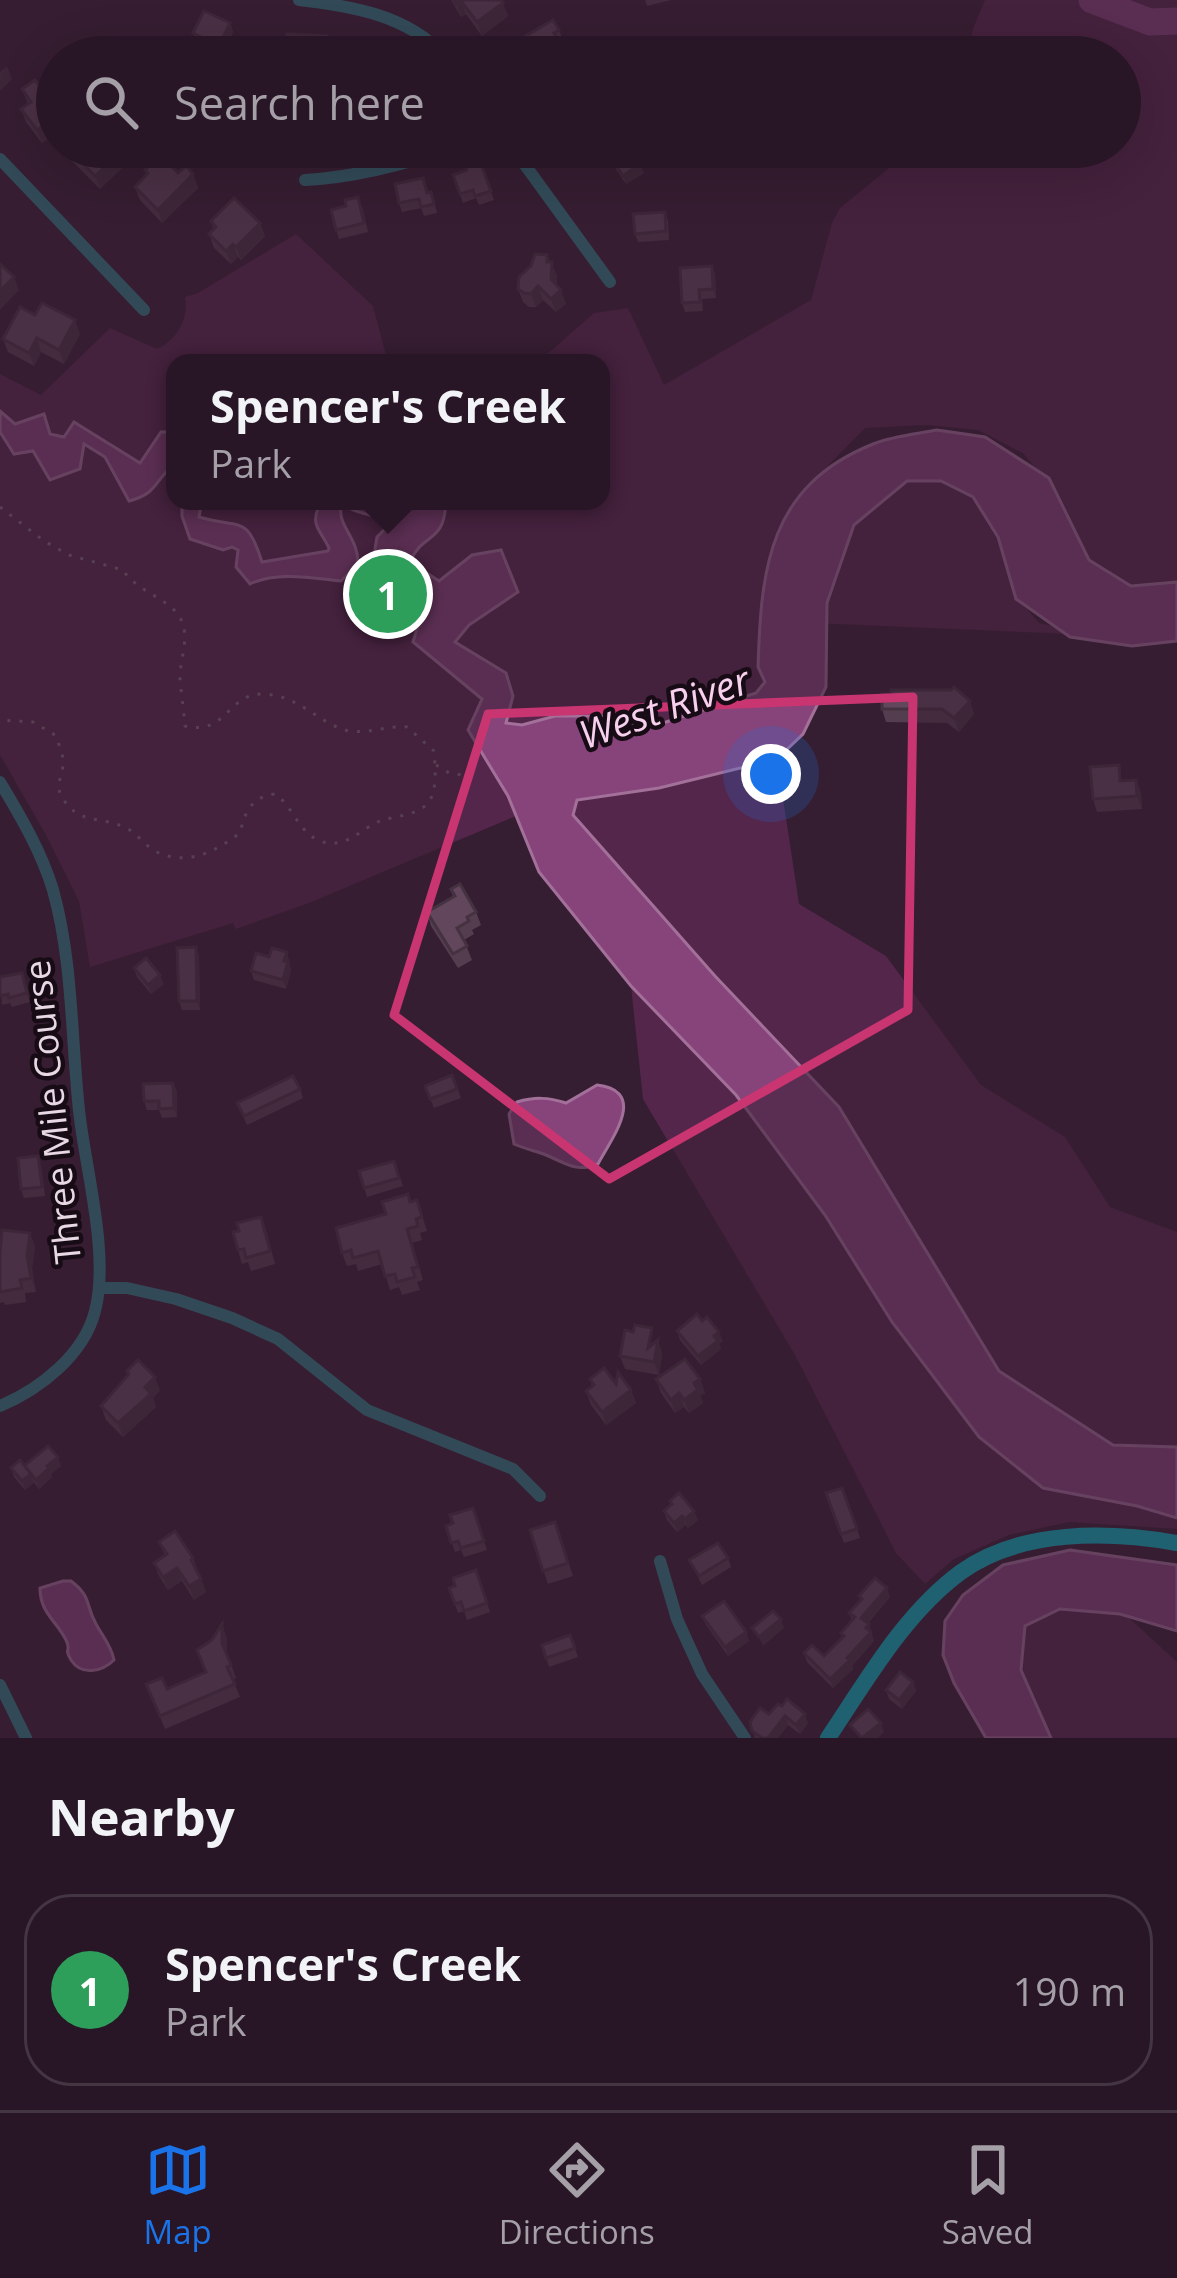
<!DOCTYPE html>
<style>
:root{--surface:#281626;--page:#301f2e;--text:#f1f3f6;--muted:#a59fa7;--line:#443543;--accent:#1a73e8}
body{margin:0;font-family:"Open Sans",sans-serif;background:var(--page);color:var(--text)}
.you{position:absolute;left:771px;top:774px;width:42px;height:42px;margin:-30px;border:9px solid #fff;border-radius:50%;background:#1a73e8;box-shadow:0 0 0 18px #1a73e833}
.badge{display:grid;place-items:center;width:78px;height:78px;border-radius:50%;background:var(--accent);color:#fff;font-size:39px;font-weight:700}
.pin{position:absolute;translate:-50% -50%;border:6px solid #fff;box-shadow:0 3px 12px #0006}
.popup{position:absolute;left:166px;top:354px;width:444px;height:156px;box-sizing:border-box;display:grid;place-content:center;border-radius:24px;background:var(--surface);filter:drop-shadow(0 3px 9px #0005);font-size:39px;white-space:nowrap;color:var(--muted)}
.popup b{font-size:45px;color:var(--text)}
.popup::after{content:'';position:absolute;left:50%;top:100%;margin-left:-24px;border:24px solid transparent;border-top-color:var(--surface)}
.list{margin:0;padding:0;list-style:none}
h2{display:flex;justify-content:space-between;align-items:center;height:156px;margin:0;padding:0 48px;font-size:51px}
h2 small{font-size:39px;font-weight:400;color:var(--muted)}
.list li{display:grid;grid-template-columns:78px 1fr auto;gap:36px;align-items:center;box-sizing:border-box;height:192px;margin:0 24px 24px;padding:0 24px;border:3px solid var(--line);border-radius:48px}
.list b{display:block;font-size:45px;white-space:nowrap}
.list p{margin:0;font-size:39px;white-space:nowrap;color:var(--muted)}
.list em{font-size:39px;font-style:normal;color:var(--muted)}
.icon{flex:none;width:66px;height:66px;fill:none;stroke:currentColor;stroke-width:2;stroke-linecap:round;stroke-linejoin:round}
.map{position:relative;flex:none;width:1177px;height:1738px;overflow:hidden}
.search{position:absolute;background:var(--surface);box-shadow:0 12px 48px #0002;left:36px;right:36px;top:36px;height:132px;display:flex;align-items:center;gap:30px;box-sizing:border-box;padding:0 42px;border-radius:66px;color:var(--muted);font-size:45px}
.sheet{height:372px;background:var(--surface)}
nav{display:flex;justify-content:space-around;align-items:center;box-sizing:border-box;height:168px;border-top:3px solid var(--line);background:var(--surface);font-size:33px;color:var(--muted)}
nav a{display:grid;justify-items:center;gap:6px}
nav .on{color:var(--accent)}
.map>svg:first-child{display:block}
.green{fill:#55264c}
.water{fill:#86447a;stroke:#a3709a;stroke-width:3}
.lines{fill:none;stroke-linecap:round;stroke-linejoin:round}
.river{stroke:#86447a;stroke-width:27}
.path{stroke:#806b7c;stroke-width:3;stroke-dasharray:3 9;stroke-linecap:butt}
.minor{stroke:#2e8188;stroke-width:12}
.secondary{stroke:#03b3bf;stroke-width:16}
.wall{fill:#543d4f}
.shaded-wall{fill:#453240}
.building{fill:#62475c;stroke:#453240;stroke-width:3}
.marked{fill:none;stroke:#c83570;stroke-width:9;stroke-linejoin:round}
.labels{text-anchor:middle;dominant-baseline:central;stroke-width:9;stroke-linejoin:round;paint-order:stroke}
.street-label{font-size:36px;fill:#e8d7e4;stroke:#170c15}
.water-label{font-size:39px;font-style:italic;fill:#f7d0ee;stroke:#170c15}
</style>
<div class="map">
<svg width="1177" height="1738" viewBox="0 0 1177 1738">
<rect width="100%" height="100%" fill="#361e32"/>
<!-- green -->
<g class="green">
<path d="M985,0H1177V588L1099,600L1055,494L1024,454L978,430L927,425L865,428L817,477L776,589L772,691L508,796L516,816L309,903L236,929L233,923L90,967L79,901L46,835L0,755V374L41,395L110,328L157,349C177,340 189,318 185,297L198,293L296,234L373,306L388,363H175V501H601V363H537L594,313L628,308L664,385L811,300L832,223L840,208L915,147H1120V57H968L973,29Z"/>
<polygon points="924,467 983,483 1021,602 1039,623 1091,635 813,623 834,526"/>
<polygon points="777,759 799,904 886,956 981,1085 1065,1137 1110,1207 1177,1232 1177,1447 1113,1445 999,1371 715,976 573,815 577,800 659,788"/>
<polygon points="631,986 736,1095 825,1215 892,1322 1137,1506 1177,1518 1177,1529 1069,1522 1009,1535 954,1559 925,1584 896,1553 795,1355 643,1099"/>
<polygon points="1064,1609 1127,1616 1177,1662 1177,1738 1051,1738 1021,1670 1025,1626"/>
</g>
<!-- water -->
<g class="water">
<path d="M0,411L15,424L44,414L50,434L64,437L74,422L140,463L161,432H175V464C153,481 159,493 129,501L105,457L84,444L80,469L50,480L33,451L14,454L0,432Z"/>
<path d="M937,430L985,437L1049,478L1089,560L1131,586L1177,582V641L1132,646L1070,637L1016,599L998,537L973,497L941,481H907L854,525L827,603L826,687L803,734L777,759L659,788L577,800L573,815L715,976L839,1107L999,1371L1113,1445L1177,1447V1518L1137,1506L1043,1488L979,1437L892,1322L825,1215L736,1095L631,986L539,872L508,796L468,730L482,699L413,642L423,609C405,598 379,580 375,557C374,550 376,543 377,537L413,501H446C444,546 424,530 410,562L439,581L472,555L501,550L518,592L469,625L455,642L506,673L513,696L506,723L522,725L555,716H607L663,723L756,693L765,682L758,667C761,567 769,486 873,444C892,436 916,434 937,430Z"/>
<path d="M182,501H202L199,517C241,529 247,514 262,562L328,551L329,548C319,527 309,526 321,501H395C381,523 366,515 346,507L341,508C338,526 359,539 358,564L341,581C312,578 277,571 250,584L236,567L238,550L232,547L223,550L190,539L182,516Z"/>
<path d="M597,1085C649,1091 611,1139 598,1164C575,1173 566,1163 546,1155C536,1151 525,1149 514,1144L509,1114L517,1102C534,1097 548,1097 566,1103Z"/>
<polygon points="1070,1550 1177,1565 1177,1631 1120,1614 1060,1609 1025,1626 1021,1670 1051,1738 986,1738 954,1683 943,1655 945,1621 963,1595 1003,1565"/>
<path d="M63,1581H71C92,1597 85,1604 96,1624C103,1637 111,1645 114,1660C102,1672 81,1676 71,1660C63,1647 72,1653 66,1640C56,1620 40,1613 40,1588Z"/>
</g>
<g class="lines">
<!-- river -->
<polyline class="river" points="1092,0 1150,22 1177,21"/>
<!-- path -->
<g class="path">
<path d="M0,507L44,541L69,555L123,570C136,590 160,595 176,612C193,632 180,655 180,678C181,694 184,711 185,726C226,736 227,695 261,694C299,694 318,724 349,731C369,734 388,725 407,727L434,751C435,764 437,787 431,798C422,816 397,815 380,821C360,829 346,850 320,841C298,832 293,806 275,794C251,797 245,812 240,833C215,852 186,867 155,851C144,845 137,833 126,828C100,815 79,826 62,797C54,784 64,775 63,761C63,752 58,743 55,735L33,722L0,720"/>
<polyline points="436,765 449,773 481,778"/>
</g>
<!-- minor -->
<g class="minor">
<path d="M299,0C351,6 409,15 445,57"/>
<polyline points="512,147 610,282"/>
<polyline points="0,159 144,310"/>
<path d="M305,180C357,177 404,165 454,147"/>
<path d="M0,782C20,815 42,853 53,890C73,962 71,1036 79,1110C85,1168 110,1255 95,1311C84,1355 40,1389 0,1406"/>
<polyline points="99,1288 127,1288 176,1299 232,1318 278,1339 367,1410 513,1469 540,1496"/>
<polyline points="660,1561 677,1619 702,1674 745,1738"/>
<polyline points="0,1685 26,1738"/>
</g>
<!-- secondary -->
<path class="secondary" d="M828,1738C867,1680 904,1614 961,1572C1021,1529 1108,1531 1177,1543"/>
</g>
<!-- wall -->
<g class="wall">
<polygon points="451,0 501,0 508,16 482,36 466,14 461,17"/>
<polygon points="645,0 671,0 647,6"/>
<polygon points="230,23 233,32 222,55 196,42 193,33"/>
<polygon points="559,30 564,43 561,45 565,56 517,57 512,44"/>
<polygon points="22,89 53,104 57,101 57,132 42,143 26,122 21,109 28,104"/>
<polygon points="67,147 119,153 124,166 100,189 71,160"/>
<polygon points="604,147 644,173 626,184 607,156"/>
<polygon points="480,161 494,200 479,205 476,198 463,203 453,175 467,170"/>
<polygon points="145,170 193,174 198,188 162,223 140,200 135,187 147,175"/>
<polygon points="428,193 434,201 437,213 424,216 421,208 402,212 399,203"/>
<polygon points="362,206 368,232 339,239 336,230"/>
<polygon points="665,212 668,221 669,240 638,242 635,234"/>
<polygon points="211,221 260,223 265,236 241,260 238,257 231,264 214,248 209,234 214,230"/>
<polygon points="547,255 557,276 556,285 566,304 556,312 543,300 536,307 529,307 523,302 518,289"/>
<polygon points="712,266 715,275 716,298 702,299 703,311 685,312 682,303"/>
<polygon points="35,315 80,334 64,364 41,352 34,366 8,352 3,339"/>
<polygon points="970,701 974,714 959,732 947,723 886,722 882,709"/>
<polygon points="1136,780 1141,793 1142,809 1097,812 1093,799"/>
<polygon points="451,889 476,912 481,925 472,930 474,934 464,940 472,960 458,968 431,926 427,912 453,897"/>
<polygon points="287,952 291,971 286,989 254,980 251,971 269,957"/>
<polygon points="199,956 200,1010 182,1010 179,1001"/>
<polygon points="134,968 164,984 151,994 137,977"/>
<polygon points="22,973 30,1002 12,1007 10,1003 2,1005 0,977"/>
<polygon points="452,1075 461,1098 434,1108 425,1086"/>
<polygon points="173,1083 177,1092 177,1117 162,1118 159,1110 147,1110 144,1101"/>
<polygon points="300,1089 303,1098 247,1125 237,1103"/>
<polygon points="394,1161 403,1186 367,1197 359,1171"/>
<polygon points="41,1165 45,1196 24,1198 21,1189"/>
<polygon points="417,1200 427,1231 420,1233 422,1240 412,1243 423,1280 417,1282 420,1290 402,1295 399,1287 390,1290 382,1264 358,1271 356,1264 347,1266 342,1253 386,1214"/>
<polygon points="266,1230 275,1264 251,1271 248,1262 242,1264 238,1250"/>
<polygon points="35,1246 32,1269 36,1292 25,1293 26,1302 5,1305 4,1302 0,1303 0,1252"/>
<polygon points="677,1331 723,1341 719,1344 721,1349 701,1365 680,1340"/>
<polygon points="658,1340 662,1354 659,1375 625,1369 620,1356"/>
<polygon points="127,1371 160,1390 153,1398 156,1407 123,1437 106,1420 101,1406 128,1375"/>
<polygon points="590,1379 631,1390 636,1403 606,1425 591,1405 586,1391 592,1387"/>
<polygon points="656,1379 700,1379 705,1393 700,1396 703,1403 689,1413 684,1407 675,1413 661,1393"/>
<polygon points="24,1466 61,1466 51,1474 52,1477 39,1489 34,1482 25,1490 14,1477 11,1468"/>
<polygon points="842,1488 860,1538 844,1543 826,1493"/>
<polygon points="670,1501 698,1520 688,1528 686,1525 677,1532 667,1520 664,1511 671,1505"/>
<polygon points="473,1508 487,1550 464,1557 461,1550 455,1552 446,1526 453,1523"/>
<polygon points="555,1522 573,1576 548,1584 530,1530"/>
<polygon points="159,1542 193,1558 206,1592 194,1600 182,1581 168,1590 159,1576 154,1563 165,1556"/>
<polygon points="728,1558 731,1567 702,1585 689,1560"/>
<polygon points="476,1570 490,1612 467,1620 464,1611 458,1613 449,1588 455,1586"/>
<polygon points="859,1596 890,1597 868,1623 874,1641 852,1666 853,1669 833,1688 807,1662 804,1653 824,1656 842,1638 841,1633 852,1620 849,1613 860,1601"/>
<polygon points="702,1616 746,1632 749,1641 728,1656 706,1625"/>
<polygon points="570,1635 578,1657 549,1667 542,1645"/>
<polygon points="227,1638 227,1654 236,1678 233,1680 240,1697 165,1729 146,1684 167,1689 206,1672"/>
<polygon points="913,1682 916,1691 902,1709 889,1699 886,1690"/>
<polygon points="778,1704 808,1723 800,1734 788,1725 778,1738 755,1738 750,1722 769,1714"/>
</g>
<!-- shaded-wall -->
<g class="shaded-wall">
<polygon points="461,1 466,14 461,17 456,4"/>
<polygon points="503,3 508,16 482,36 477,22"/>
<polygon points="230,23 233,32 222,55 219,46"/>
<polygon points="327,36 332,49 331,57 326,56"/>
<polygon points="7,66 12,79 0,91 0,72"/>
<polygon points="57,116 57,132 42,143 37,130"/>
<polygon points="119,153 124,166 100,189 95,176"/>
<polygon points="640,164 644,173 626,184 623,176"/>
<polygon points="193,174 198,188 162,223 158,210"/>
<polygon points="260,223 265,236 241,260 236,247"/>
<polygon points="233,244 238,257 231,264 226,251"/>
<polygon points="547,255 557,276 556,292 547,262"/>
<polygon points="712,266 715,275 716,298 713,289"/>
<polygon points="14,277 19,290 0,310 0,291"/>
<polygon points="538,286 543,300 536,307 531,294"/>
<polygon points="561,290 566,304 556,312 551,299"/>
<polygon points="75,320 80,334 64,364 59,350"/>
<polygon points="37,338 41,352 34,366 29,353"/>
<polygon points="970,701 974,714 959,732 954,718"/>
<polygon points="1136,780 1141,793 1142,809 1137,796"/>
<polygon points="196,947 199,956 200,1010 197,1001"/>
<polygon points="287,952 291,971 286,989 283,980"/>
<polygon points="160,975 164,984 151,994 148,985"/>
<polygon points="173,1083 177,1092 177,1117 174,1108"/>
<polygon points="30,1233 35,1246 32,1269 36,1292 31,1278 27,1256"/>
<polygon points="719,1332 723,1341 719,1344 721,1349 701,1365 698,1356"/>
<polygon points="658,1340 662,1354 659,1375 654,1362"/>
<polygon points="155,1377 160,1390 153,1398 156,1407 123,1437 118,1423 145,1387"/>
<polygon points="700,1379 705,1393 700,1396 703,1403 689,1413 684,1400 694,1383"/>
<polygon points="631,1390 636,1403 606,1425 602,1412"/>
<polygon points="679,1393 684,1407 675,1413 671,1400"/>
<polygon points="58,1457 61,1466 51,1474 52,1477 39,1489 36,1480"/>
<polygon points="31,1474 34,1483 25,1490 22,1481"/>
<polygon points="694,1511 698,1520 688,1528 685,1519"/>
<polygon points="682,1516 686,1525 677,1532 674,1523"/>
<polygon points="177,1568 182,1581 168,1590 163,1577"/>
<polygon points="201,1579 206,1592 194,1600 189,1586"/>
<polygon points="887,1588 890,1597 864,1626 861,1618"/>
<polygon points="781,1619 784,1628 763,1646 759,1637"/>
<polygon points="222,1624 227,1638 227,1656 222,1643"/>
<polygon points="869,1624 874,1641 852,1666 853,1669 833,1688 830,1679 847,1658"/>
<polygon points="746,1632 749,1641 728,1656 725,1647"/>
<polygon points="913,1682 916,1691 902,1709 899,1700"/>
<polygon points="805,1714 808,1723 800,1734 796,1725"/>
<polygon points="785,1716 788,1725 778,1738 768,1738"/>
<polygon points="881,1723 884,1732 878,1738 864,1738"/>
</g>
<!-- building -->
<g class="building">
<polygon points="453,0 501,0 503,3 477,22 461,1 456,4"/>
<polygon points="204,11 230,23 219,46 193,33"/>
<polygon points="553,20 559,30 554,33 560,43 536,57 520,57 512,44"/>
<polygon points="287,34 327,36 326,56 297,57 297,53 286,53"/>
<polygon points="35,80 53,104 57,101 57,116 37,130 21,109 31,102 22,89"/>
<polygon points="67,147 114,147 119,153 95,176"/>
<polygon points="604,147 629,147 640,164 623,176"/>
<polygon points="160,155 178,173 186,166 193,174 158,210 135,187 148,173 145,170"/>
<polygon points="480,161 491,191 475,196 473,190 460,194 453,175 467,170 466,166"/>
<polygon points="423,178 427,193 431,192 434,204 421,207 419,199 399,203 395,184"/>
<polygon points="358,197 364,223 336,230 331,210 346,206 345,200"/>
<polygon points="234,198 260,223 236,247 233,244 226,251 209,234 216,227 211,221"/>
<polygon points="665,212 666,231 635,234 633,214"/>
<polygon points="535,254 547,255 547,262 552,262 551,279 561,290 551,299 538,286 531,294 524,293 518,289 519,277 531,266"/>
<polygon points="0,264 14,277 0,291"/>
<polygon points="712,266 713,289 699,290 700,302 682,303 680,268"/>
<polygon points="42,303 75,320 59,350 37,338 29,353 3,339 20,307 35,315"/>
<polygon points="954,687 970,701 954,718 942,709 882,709 882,694 891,694 891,690 951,690"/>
<polygon points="1119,765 1120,781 1136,780 1137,796 1093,799 1090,767"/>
<polygon points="460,884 476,912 467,917 469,921 457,928 467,946 453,954 427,912 455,896 451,889"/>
<polygon points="196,947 197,1001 179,1001 177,948"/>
<polygon points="272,948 287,952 284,961 288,962 283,980 251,971 256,953 269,957"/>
<polygon points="146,958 160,975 148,985 134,968"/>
<polygon points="22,973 27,993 9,998 8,994 0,996 0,977"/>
<polygon points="452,1075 457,1089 430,1099 425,1086"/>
<polygon points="293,1076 300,1089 244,1116 237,1103"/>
<polygon points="173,1083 174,1108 159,1109 159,1101 144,1101 143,1084"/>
<polygon points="38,1156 42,1187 21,1189 18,1158"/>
<polygon points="394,1161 399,1178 364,1188 359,1171"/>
<polygon points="408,1194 410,1202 417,1200 422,1217 416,1219 418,1226 407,1229 418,1267 412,1268 415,1277 397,1282 395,1274 385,1276 378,1251 353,1258 351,1250 342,1253 336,1228 386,1214 382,1202"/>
<polygon points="261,1217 270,1251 246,1258 244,1249 238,1250 233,1232 239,1231 237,1223"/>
<polygon points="2,1230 30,1233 27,1256 31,1278 20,1280 22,1288 0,1292 0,1252"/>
<polygon points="697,1314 702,1321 707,1317 719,1332 714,1336 718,1341 698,1356 677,1331"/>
<polygon points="635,1325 652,1328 648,1348 658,1340 654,1362 620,1356 625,1330 633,1332"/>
<polygon points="685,1359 700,1379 694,1383 698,1390 684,1400 679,1393 671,1400 656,1379"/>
<polygon points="138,1360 155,1377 145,1387 151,1394 118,1423 101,1406 129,1374 127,1371"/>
<polygon points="604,1368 616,1384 618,1372 631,1390 602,1412 586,1391 594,1385 590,1379"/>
<polygon points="48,1446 58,1457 47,1466 49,1468 36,1480 24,1466"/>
<polygon points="20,1460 31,1474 22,1481 11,1468"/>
<polygon points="842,1488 857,1529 841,1534 826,1493"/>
<polygon points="679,1493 694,1511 685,1519 682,1516 674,1523 664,1511 672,1504 670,1501"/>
<polygon points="473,1508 484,1541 461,1548 458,1541 451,1543 446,1526 453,1523 450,1515"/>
<polygon points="555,1522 568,1563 543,1571 530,1530"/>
<polygon points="175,1531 193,1558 191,1560 201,1579 189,1586 177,1568 163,1577 154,1563 167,1554 159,1542"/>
<polygon points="718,1543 728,1558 699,1576 689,1560"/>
<polygon points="476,1570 487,1603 464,1611 461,1602 455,1604 449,1588 455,1586 453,1578"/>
<polygon points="875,1578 887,1588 861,1618 869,1624 866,1628 871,1632 847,1658 850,1660 830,1679 804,1653 812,1645 824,1656 844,1636 841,1633 855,1617 849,1613 862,1599 859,1596"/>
<polygon points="724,1601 746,1632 725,1647 702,1616"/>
<polygon points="773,1611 781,1619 759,1637 752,1628"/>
<polygon points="222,1624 222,1643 231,1665 227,1667 235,1684 160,1716 146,1684 162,1678 167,1689 206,1672 197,1650 212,1640"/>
<polygon points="570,1635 575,1648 546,1658 542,1645"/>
<polygon points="900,1672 913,1682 899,1700 886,1690"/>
<polygon points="787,1699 805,1714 796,1725 785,1716 768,1738 762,1738 752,1731 750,1722 760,1708 769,1714 778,1704 782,1706"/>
<polygon points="868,1709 881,1723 862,1738 850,1725"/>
</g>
<!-- marked area -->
<path d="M0 0H1177V1738H0ZM913,697L908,1010L609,1179L394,1015L488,714Z" fill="#361e32" fill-opacity=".55" fill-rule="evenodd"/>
<path class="marked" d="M913,697L908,1010L609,1179L394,1015L488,714Z"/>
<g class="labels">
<!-- street labels -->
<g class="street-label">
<text transform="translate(52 1112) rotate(-96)">Three Mile Course</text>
</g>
<!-- water labels -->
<g class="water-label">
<text transform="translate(664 706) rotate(-19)">West River</text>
</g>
</g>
</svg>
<div class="you"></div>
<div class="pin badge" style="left:388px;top:594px;background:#2e9e5b">1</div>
<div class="popup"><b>Spencer's Creek</b>Park</div>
<div class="search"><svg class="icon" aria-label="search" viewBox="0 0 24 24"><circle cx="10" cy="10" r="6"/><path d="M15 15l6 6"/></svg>Search here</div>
</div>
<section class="sheet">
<h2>Nearby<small></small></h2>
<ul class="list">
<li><span class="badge" style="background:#2e9e5b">1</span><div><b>Spencer's Creek</b><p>Park</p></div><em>190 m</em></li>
</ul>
</section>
<nav>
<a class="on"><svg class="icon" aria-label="map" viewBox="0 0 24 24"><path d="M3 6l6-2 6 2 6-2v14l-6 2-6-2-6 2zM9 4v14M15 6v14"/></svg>Map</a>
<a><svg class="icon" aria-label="directions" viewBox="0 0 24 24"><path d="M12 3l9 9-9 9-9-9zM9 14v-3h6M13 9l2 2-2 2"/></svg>Directions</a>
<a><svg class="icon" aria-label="saved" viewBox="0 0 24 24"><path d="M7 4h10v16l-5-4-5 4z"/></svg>Saved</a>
</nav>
